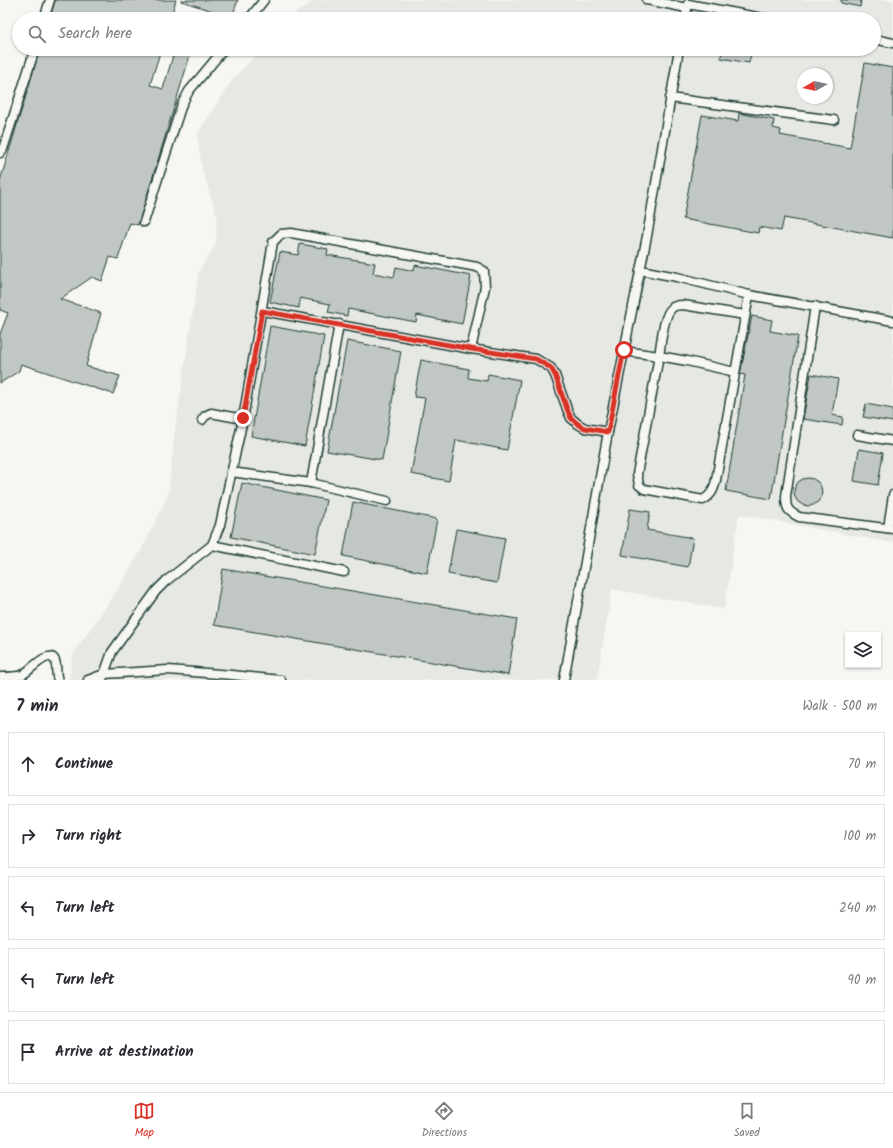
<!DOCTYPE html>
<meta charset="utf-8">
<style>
:root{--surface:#fff;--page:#f2f2f3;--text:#2b2b33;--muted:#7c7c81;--line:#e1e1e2;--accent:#d93025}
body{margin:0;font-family:Kalam,sans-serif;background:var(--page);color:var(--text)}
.controls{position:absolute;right:12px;bottom:12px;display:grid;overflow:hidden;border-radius:0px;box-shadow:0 1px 3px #0004}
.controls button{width:36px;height:36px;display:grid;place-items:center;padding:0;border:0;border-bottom:1px solid var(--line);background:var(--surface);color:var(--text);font:20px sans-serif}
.compass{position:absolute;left:797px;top:68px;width:36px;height:36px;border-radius:50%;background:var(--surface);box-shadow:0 1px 3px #0004;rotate:261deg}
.stop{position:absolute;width:12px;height:12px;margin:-9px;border:3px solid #d93025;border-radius:50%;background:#fff}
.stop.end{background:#d93025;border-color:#fff;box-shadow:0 1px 4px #0008}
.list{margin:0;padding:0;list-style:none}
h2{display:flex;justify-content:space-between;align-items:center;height:52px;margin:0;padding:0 16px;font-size:17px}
h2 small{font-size:13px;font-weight:400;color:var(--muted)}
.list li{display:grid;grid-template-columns:26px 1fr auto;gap:12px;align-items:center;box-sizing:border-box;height:64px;margin:0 8px 8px;padding:0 8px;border:1px solid var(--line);border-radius:0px}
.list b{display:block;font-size:15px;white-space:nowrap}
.list em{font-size:13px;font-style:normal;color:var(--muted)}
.icon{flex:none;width:22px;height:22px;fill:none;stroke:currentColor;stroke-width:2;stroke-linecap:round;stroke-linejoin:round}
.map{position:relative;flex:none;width:893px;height:680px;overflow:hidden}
.search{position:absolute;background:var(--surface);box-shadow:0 1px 3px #0004;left:12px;right:12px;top:12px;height:44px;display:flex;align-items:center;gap:10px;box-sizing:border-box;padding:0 14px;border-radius:22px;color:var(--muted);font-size:15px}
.sheet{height:412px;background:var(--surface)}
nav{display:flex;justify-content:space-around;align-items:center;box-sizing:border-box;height:56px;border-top:1px solid var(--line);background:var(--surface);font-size:11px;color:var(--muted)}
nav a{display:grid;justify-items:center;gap:2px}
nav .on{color:var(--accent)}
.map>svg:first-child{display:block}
.built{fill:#e6e8e4;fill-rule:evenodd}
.building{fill:#c1c8c3;stroke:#1f3d34}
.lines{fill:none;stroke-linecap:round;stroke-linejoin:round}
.minor-casing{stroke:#1f3d34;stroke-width:11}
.minor{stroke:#f6f6f2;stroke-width:8}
.route{stroke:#d93025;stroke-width:5}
</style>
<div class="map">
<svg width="893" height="680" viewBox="0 0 893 680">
<rect width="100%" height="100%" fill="#f6f6f2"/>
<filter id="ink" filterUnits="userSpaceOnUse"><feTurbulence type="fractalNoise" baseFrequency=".025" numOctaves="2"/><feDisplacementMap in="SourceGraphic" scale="8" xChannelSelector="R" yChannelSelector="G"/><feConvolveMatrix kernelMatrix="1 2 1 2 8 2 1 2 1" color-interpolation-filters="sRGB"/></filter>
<g filter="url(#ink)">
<!-- built -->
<path class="built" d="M316,0H893V543L739,514L724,609L612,589L597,680H69L73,654L117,591L142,549L168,495L175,431L199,271L216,244L217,216L203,172L197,135L234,77L252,60L262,49H874V19H290L295,13ZM803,74H827V98H803Z"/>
<!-- building -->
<g class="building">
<polygon points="55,0 176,0 170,19 50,19"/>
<polygon points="181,0 238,0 232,17 181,1"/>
<polygon points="841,0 861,0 860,7 841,3"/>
<polygon points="40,49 161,49 150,85 163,89 175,49 192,49 138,225 130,223 118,259 110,257 102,281 92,277 60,299 101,313 86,366 120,376 113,394 21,364 19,371 0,383 0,334 8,313 0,310 0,181"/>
<polygon points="722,49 752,49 749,63 721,58"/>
<polygon points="865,63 893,68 893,238 784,218 781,231 759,227 758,233 683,219 702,115 738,121 739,113 774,120 773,128 781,130 780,135 850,148"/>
<polygon points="300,244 328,249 327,255 375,263 373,273 394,277 396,267 414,271 415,265 471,276 462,324 417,315 416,322 348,309 347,316 328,312 330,304 300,298 299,308 270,302 280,252 298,255"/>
<polygon points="752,316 772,320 770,331 798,336 771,499 726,491 745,375 740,374"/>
<polygon points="270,326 324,336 305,446 251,436"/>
<polygon points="347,341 401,351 382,460 327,451"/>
<polygon points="421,360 469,369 468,378 487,381 488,374 520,380 507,450 456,440 449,481 411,474 425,398 414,397"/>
<polygon points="811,374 838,379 832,415 843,417 842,425 803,419"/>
<polygon points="866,404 893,409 893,422 863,417"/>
<polygon points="859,449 883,453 878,485 854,481"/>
<circle cx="808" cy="492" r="14"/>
<polygon points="242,483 326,500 315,554 231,537"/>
<polygon points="353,502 437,519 427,573 343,556"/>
<polygon points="630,509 650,512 647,530 693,538 688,567 622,555"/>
<polygon points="456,529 505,538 497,583 448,574"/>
<polygon points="223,569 517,619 508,675 214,625"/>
</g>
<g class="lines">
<!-- minor casing -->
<g class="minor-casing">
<g id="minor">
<polyline points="647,0 687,8"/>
<polyline points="688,4 768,19"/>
<polyline points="44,19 50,0"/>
<polyline points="249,19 264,0"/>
<polyline points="685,19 688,4"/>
<polyline points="874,39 893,43"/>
<polyline points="670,98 834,120"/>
<polyline points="0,153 3,149 35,49"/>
<polyline points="144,222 182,104 189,91 224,49"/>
<polyline points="640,270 677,277 749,295 893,321"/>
<path d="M815,306L786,496C786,508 787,511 799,517L893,529"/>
<polyline points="263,311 471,349 536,359 551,368 555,375 567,409 571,418 578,424 585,428 608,432"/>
<path d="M624,351L659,356L637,474L639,485L644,489L703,500C712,495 714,489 716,480L749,295"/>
<path d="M735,372L687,361L659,356C661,345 663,315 672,308C675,305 679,305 683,305L745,315"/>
<polyline points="202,420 205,416 211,413 243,419"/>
<polyline points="857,435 893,441"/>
<polyline points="231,472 311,483 387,501"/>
<polyline points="311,483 339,324"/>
<polyline points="888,528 893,495"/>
<polyline points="212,545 344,572"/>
<path d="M0,677C7,677 16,677 22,675C29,672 47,650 54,659C58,664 55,674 58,680"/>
<polyline points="88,680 104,674 168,670 232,675 281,680"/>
<polyline points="102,680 112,652 156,591 166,581 212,545 220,525 243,419 273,242 281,234 291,233 477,267 484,271 485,287 471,349"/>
<polyline points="564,680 608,432 647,236 679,49"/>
</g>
</g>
<!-- minor -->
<use href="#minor" class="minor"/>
</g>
</g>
<g class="lines" filter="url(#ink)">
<!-- route -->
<polyline class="route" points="243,418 262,311 471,349 536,359 551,368 555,375 567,409 571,418 578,424 585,428 608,432 624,350"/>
</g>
</svg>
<div class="controls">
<button><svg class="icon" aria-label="layers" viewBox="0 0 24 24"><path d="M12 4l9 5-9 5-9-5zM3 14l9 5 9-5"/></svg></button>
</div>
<svg class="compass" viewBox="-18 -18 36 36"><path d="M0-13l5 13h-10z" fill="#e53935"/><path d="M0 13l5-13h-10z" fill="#7c7c81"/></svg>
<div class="stop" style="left:624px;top:350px"></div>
<div class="stop end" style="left:243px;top:418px"></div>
<div class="search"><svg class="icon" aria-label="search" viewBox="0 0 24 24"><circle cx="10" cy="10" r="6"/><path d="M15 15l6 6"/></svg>Search here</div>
</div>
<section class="sheet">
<h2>7 min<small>Walk · 500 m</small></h2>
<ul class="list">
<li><svg class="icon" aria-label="ahead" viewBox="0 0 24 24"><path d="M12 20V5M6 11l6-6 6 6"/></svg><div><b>Continue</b></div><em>70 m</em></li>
<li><svg class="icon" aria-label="right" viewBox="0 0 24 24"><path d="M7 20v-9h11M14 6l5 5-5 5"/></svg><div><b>Turn right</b></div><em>100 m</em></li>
<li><svg class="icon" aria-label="left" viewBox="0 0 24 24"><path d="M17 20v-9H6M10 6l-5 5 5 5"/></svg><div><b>Turn left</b></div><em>240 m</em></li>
<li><svg class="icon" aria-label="left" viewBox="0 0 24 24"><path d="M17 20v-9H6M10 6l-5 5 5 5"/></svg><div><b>Turn left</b></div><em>90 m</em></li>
<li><svg class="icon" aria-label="arrive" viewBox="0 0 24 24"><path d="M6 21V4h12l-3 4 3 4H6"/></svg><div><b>Arrive at destination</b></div></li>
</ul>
</section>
<nav>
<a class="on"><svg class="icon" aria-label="map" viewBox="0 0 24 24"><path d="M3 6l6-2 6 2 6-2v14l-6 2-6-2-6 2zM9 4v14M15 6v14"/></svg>Map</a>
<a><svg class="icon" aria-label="directions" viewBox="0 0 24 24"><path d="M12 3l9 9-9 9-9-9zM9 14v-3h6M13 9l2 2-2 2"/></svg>Directions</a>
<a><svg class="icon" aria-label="saved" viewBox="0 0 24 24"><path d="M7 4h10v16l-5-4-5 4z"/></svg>Saved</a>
</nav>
